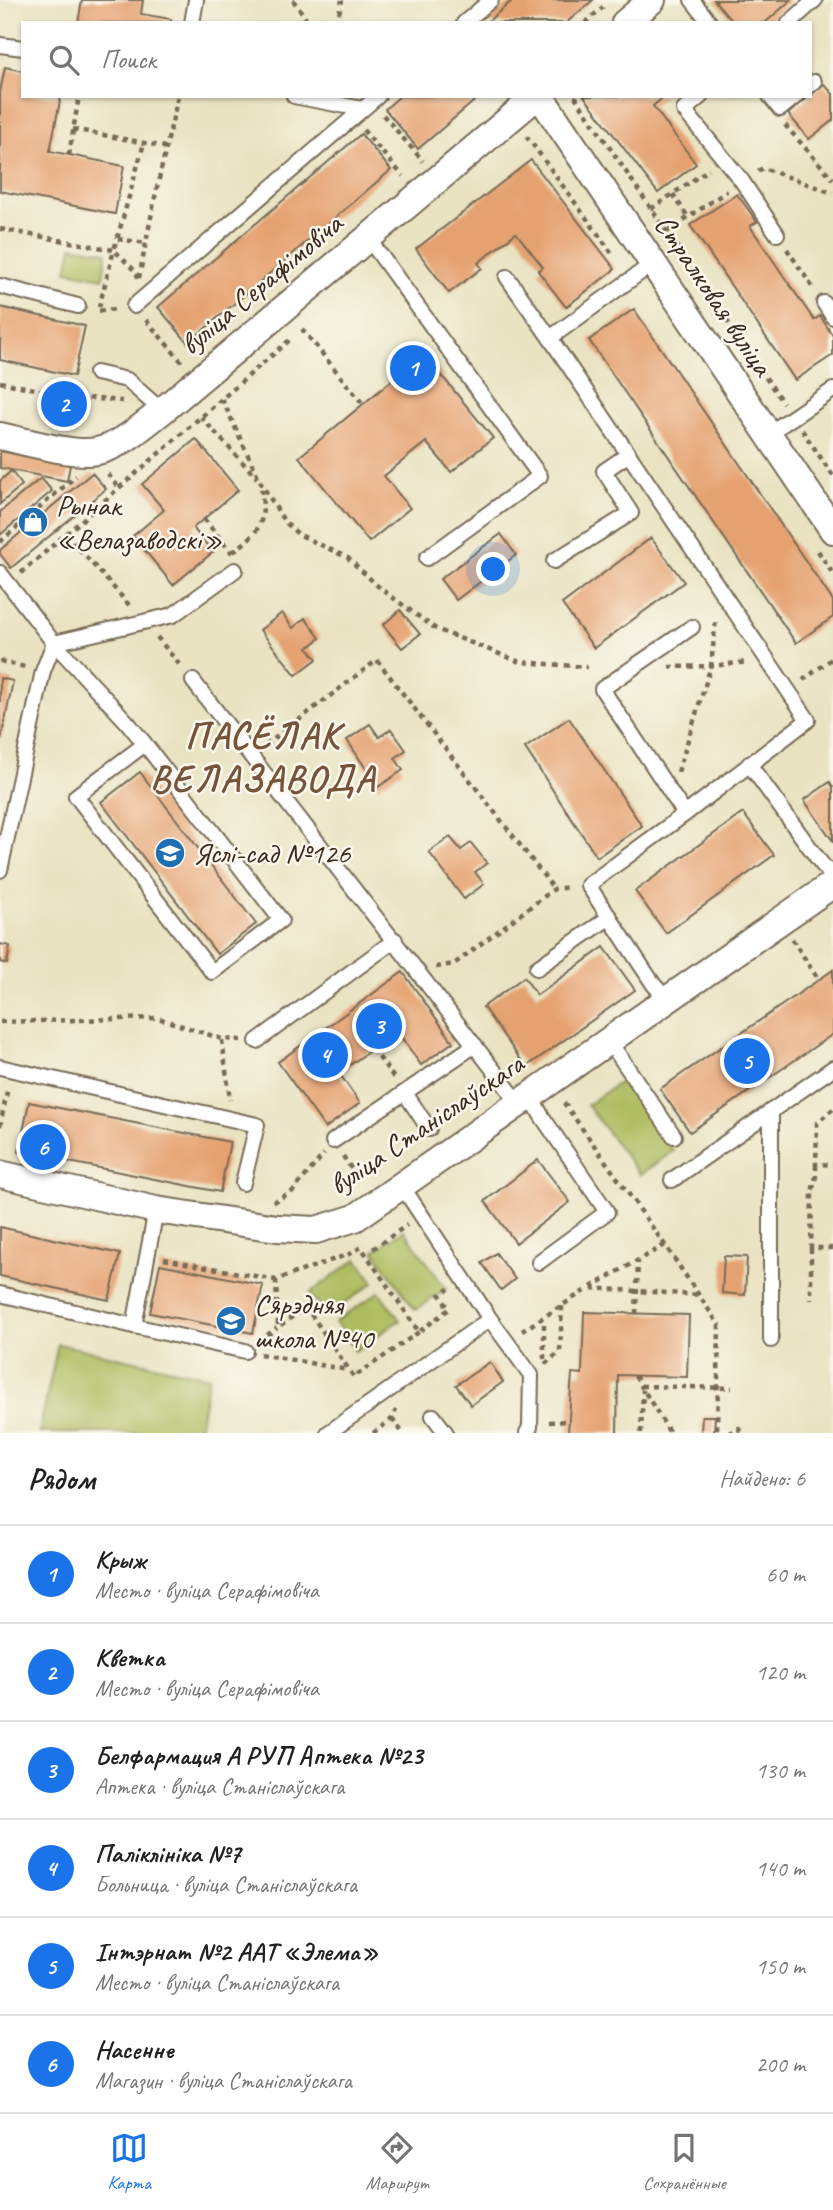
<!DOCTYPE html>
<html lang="ru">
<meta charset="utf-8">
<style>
:root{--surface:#fff;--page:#f6f6f6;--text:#202124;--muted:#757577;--line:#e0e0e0;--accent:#1a73e8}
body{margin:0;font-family:Caveat,sans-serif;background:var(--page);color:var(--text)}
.you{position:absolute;left:494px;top:570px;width:24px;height:24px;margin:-18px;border:5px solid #fff;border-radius:50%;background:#1a73e8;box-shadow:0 0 0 10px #1a73e833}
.badge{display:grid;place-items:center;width:46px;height:46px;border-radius:50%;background:var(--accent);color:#fff;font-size:23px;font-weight:700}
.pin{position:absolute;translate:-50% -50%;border:4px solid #fff;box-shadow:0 2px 7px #0006}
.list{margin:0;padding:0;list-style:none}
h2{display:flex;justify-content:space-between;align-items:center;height:91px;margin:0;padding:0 28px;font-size:30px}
h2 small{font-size:23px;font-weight:400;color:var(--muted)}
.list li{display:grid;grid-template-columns:46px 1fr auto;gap:21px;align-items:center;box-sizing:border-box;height:98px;padding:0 28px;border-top:2px solid var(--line)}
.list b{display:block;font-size:26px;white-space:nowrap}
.list p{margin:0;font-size:23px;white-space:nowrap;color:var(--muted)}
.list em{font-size:23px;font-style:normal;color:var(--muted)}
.icon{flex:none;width:38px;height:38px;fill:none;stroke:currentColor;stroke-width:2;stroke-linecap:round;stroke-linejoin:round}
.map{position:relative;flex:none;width:833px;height:1433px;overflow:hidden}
.search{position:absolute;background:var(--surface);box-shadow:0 2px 5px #0004;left:21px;right:21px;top:21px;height:77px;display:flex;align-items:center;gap:18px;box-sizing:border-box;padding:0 24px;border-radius:0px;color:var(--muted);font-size:26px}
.sheet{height:679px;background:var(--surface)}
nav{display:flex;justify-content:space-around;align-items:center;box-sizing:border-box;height:98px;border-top:2px solid var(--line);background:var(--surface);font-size:19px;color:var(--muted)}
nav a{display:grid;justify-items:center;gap:4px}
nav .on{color:var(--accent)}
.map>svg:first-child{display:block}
.green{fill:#aebc5f;stroke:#74733e;stroke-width:2}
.building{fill:#e5a170}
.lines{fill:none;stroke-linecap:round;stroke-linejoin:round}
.lane-casing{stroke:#786b57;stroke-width:18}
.street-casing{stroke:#786b57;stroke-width:30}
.path{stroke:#786b57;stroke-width:4.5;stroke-dasharray:5 5;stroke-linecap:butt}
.lane{stroke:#fff;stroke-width:14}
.street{stroke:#fff;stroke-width:26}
.labels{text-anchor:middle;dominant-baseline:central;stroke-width:5;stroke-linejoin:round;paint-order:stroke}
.street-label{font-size:30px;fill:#3b2a1e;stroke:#fbf7ec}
.poi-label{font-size:30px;fill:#3b2a1e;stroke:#fbf7ec;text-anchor:start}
.district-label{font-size:37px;font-weight:bold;letter-spacing:2px;fill:#76543b;stroke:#fbf7ec}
</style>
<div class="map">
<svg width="833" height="1433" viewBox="0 0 833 1433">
<rect width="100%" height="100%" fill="#fbf7ec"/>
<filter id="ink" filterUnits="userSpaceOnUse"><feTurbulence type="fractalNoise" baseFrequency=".0143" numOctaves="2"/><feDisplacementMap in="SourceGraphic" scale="14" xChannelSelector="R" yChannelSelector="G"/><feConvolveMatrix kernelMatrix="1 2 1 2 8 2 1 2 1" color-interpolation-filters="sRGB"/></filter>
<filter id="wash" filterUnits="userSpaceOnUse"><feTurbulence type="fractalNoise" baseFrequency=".00686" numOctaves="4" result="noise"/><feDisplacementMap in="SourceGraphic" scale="28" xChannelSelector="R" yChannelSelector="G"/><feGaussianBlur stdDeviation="1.57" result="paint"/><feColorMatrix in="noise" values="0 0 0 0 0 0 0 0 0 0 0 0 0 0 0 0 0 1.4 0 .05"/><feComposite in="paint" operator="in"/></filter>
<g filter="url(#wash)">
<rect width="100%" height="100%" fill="#e9e3c2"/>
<!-- green -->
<g class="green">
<polygon points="72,246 107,252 103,278 67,271"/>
<polygon points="623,1080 673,1151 640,1175 587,1105"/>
<polygon points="404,1230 446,1289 415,1310 374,1251"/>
<polygon points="357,1259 374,1282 327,1316 310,1293"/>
<polygon points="379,1292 400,1320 355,1351 335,1322"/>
<polygon points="58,1344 209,1377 198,1433 39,1433"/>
</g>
<g id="blocks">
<!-- building -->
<g class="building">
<polygon points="82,0 143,0 141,14 171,19 171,23 78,23"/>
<polygon points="513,0 593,0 566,23 486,23"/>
<polygon points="714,0 791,0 765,23 734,23"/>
<polygon points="5,67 23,71 23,96 61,96 50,151 124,166 115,214 0,191 0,92"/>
<polygon points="824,84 833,94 833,120 809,139 788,114"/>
<polygon points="400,96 480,96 418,149 385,109"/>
<polygon points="584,96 665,96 653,106 696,164 658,193"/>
<polygon points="361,134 391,170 188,343 158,307"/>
<polygon points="531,160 615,269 566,307 538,271 543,267 516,233 478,263 482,268 449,293 416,249"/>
<polygon points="737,194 757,222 750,226 783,275 814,320 820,316 833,336 833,355 795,380 690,225"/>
<polygon points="0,307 85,326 74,376 0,360"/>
<polygon points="634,309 833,601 833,617 796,643 589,340"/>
<polygon points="424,354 493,438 451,472 426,442 384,476 410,508 369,542 299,457"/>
<polygon points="196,439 238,490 193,528 213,552 173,585 133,536 164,510 142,484"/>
<polygon points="0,451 70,465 67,481 0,468"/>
<polygon points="11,471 22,485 0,504 0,481"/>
<polygon points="92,473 106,489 11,568 0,554 0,550"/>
<polygon points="41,478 52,491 0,535 0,512"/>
<polygon points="501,534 516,555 456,600 440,579"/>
<polygon points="651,538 684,582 594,648 562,604"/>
<polygon points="400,610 420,634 402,648 383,625"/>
<polygon points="282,613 293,628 305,618 320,638 308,648 317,659 296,675 260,630"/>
<polygon points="0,678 13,681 1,740 0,740"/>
<polygon points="569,718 642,826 597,857 525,748"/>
<polygon points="370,724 379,737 391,729 406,750 395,758 403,770 378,787 347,740"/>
<polygon points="140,772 256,924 217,954 101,802"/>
<polygon points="830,782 833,787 833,841 804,800"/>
<polygon points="743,813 774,855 666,933 635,891"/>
<polygon points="450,837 461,850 471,843 487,863 475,872 484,884 464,899 429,852"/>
<polygon points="0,944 10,946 7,964 0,962"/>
<polygon points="604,947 635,990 526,1067 483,1007 524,977 537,995"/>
<polygon points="833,970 833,1034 690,1132 660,1089"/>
<polygon points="403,972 453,1042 421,1065 397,1031 339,1073 360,1103 325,1128 278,1062"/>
<polygon points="29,1102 230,1142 220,1192 19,1152"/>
<polygon points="538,1160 570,1202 516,1243 485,1201"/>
<polygon points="0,1227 120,1254 109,1300 0,1276"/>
<polygon points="496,1253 515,1279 501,1290 482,1263"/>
<polygon points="724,1256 747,1257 745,1295 722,1293"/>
<polygon points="160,1264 263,1285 253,1333 150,1313"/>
<polygon points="584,1312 689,1315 687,1377 618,1375 617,1433 568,1433 572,1373 582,1374"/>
<polygon points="490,1362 503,1382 471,1405 456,1385"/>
<polygon points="702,1416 715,1416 714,1433 701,1433"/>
</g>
</g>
</g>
<g filter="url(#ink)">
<use href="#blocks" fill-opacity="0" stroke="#786b57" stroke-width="2"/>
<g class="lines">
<!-- lane casing -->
<g class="lane-casing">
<g id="lane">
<polyline points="692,0 710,23"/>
<polyline points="192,23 196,0"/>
<polyline points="464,23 491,0"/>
<polyline points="789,23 815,0"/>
<polyline points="0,45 23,48"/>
<polyline points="810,85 814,82"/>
<polyline points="294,96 362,109"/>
<polyline points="701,96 684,110 742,181 777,234"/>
<polyline points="770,96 780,109 796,96"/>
<polyline points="368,238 540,476 427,558"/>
<polyline points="507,277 550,338 808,720 685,814 588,885 654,985 668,1000"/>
<polyline points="0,286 78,306"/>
<polyline points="824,303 833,317"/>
<polyline points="134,306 378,96"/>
<polyline points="550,338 652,264"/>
<polyline points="96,373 127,380 162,411"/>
<polyline points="768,434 833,390"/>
<polyline points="554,561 631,513 604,471 629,454"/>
<polyline points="0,573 54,643 127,722 145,744 281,920 212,972 76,796 145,744"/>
<polyline points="193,681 519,1103"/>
<polyline points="749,764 821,863 833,877"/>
<polyline points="685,814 602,689 692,627"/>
<polyline points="0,870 43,671 54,643 173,615 235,570"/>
<polyline points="537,968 610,917"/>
<polyline points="257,1041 395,940"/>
<polyline points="609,1041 674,1136"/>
<polyline points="0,1067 257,1125 243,1183"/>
<polyline points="405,1093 429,1129"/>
<polyline points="531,1096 541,1115 607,1212 539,1262"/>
<polyline points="333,1141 475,1045"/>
<polyline points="672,1180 833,1068"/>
<polyline points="402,1186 490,1319 531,1375 530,1427 527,1433"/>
<polyline points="156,1210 134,1326 245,1351"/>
<polyline points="0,1294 134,1326"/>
<polyline points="771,1340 771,1111"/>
<polyline points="433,1416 446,1433"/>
<polyline points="328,1433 490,1319"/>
</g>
</g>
<!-- street casing -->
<g class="street-casing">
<g id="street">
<polyline points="625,23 652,0"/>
<polyline points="540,96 833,530"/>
<path d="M0,436C24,441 74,456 97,451C121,446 142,426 162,411L537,96"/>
<polyline points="0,1174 156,1210 277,1228 316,1230 355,1218 833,884"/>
</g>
</g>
<!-- path -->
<g class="path">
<polyline points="293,0 309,23"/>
<polyline points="337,23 342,0"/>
<polyline points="585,23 603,7"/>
<polyline points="577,96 576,98 783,403"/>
<polyline points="383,115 423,161"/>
<polyline points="785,125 833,179"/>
<polyline points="73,129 165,147"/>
<polyline points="363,130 403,176"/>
<polyline points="526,140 528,138 614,256"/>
<polyline points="69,155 79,96"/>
<polyline points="758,171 763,168 833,193"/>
<polyline points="673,194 688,217"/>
<polyline points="651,209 709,169"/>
<polyline points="0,229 114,250 98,311 116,309"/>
<polyline points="667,232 727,191"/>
<polyline points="118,239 146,243"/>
<polyline points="787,249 813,288"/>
<polyline points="139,278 156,192 178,96"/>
<polyline points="139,278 133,269 114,250 144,143"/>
<polyline points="146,320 182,362"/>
<polyline points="302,329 363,404"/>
<polyline points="0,382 75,397 122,401"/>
<polyline points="222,399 261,483 284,521 298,534 348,558 381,589 436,629 520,662 587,667"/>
<polyline points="201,417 257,478"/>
<polyline points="802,430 833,476"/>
<polyline points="108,474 119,488"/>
<polyline points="204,519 232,553"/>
<polyline points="66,534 130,606"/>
<polyline points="0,542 76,476"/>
<polyline points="818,551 833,574"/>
<path d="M233,552C262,530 266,522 261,486"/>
<polyline points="21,573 292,338"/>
<polyline points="157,637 182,668"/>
<polyline points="0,661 25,667"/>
<polyline points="669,667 711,666 748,662"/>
<polyline points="803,680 833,658"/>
<polyline points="266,745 377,660 554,889"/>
<polyline points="678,772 711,666 716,618"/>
<polyline points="792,939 819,980"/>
<polyline points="436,967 454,964 554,889 570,887"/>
<polyline points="0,1022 158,1018 222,1039 241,1040"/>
<polyline points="222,1040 230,1100"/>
<polyline points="373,1049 394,1078"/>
<polyline points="564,1103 665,1245 719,1325 717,1433"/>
<polyline points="833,1109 817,1123 816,1165 833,1164"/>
<polyline points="0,1126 8,1087"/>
<polyline points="343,1156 358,1179"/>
<polyline points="816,1165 816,1176 812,1192 811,1248 833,1248"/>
<polyline points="273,1202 293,1191 324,1154"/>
<polyline points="665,1245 589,1288 699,1295"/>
<polyline points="811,1248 811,1300"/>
<polyline points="373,1249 407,1225"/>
<polyline points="164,1259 276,1280 352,1253 361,1247 419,1332 449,1309 440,1295 449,1289"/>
<polyline points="276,1280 278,1327 306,1307 354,1377 419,1332"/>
<polyline points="636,1314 638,1261"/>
<polyline points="522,1331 589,1288"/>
<polyline points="259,1341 277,1328"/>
<polyline points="260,1354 348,1370"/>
<polyline points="544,1359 544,1319"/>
<polyline points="545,1364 560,1352 562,1306"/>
<polyline points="635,1376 670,1433"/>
<polyline points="641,1386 732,1388"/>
<polyline points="392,1419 403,1433"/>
<polyline points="549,1422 569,1421"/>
<polyline points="373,1433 392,1419 396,1410"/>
<polyline points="641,1433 643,1390"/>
<polyline points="729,1433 739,1428 740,1433"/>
</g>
<!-- lane -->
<use href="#lane" class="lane"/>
<!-- street -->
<use href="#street" class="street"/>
</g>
</g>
<!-- icons -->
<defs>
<g id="shop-disc" transform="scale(1.575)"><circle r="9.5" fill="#1f6fb2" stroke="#fbf7ec"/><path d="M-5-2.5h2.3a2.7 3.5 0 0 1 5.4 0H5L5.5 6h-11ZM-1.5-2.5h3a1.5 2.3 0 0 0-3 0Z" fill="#fff"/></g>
<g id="school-disc" transform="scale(1.575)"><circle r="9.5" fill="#1f6fb2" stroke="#fbf7ec"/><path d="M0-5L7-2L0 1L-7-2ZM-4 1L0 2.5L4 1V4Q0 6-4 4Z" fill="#fff"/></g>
</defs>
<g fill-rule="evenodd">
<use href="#shop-disc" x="33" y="522"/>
<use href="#school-disc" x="170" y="853"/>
<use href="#school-disc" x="231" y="1321"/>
</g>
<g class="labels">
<!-- street labels -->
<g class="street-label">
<text transform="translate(261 284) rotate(-40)">вуліца Серафімовіча</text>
<text transform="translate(714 295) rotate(56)">Стралковая вуліца</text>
<text transform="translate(426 1124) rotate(-34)">вуліца Станіслаўскага</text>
</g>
<!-- poi labels -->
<g class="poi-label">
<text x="56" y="505">Рынак<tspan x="56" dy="34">«Велазаводскі»</tspan></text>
<text x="193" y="853">Яслі-сад №126</text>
<text x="254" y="1304">Сярэдняя<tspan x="254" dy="34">школа №40</tspan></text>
</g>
<!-- district labels -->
<g class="district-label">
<text x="263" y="735">ПАСЁЛАК<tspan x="263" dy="43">ВЕЛАЗАВОДА</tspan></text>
</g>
</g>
</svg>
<div class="you"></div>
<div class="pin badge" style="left:413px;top:368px">1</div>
<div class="pin badge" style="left:64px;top:404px">2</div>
<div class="pin badge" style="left:379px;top:1026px">3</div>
<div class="pin badge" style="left:325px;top:1055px">4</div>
<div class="pin badge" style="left:747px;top:1061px">5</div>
<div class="pin badge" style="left:43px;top:1147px">6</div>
<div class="search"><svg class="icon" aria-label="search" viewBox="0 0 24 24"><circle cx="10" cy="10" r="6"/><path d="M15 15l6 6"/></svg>Поиск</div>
</div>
<section class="sheet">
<h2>Рядом<small>Найдено: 6</small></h2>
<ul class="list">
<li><span class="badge">1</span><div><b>Крыж</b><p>Место · вуліца Серафімовіча</p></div><em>60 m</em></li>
<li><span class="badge">2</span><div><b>Кветка</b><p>Место · вуліца Серафімовіча</p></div><em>120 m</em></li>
<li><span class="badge">3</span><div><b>Белфармация А РУП Аптека №23</b><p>Аптека · вуліца Станіслаўскага</p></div><em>130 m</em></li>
<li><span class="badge">4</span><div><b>Паліклініка №7</b><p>Больница · вуліца Станіслаўскага</p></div><em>140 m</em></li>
<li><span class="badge">5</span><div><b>Інтэрнат №2 ААТ «Элема»</b><p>Место · вуліца Станіслаўскага</p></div><em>150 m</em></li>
<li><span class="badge">6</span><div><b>Насенне</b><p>Магазин · вуліца Станіслаўскага</p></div><em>200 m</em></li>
</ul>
</section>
<nav>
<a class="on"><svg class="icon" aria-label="map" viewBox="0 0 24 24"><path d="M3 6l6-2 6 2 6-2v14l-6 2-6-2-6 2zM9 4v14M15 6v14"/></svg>Карта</a>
<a><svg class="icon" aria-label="directions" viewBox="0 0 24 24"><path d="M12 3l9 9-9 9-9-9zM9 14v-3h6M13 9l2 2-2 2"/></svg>Маршрут</a>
<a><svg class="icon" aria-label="saved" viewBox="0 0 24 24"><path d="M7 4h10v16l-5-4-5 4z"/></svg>Сохранённые</a>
</nav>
